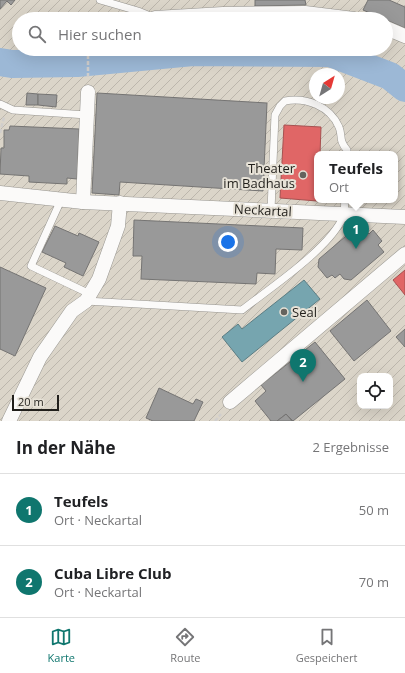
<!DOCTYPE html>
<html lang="de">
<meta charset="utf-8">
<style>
:root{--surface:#fff;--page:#f6f6f6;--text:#202124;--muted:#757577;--line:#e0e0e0;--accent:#0f766e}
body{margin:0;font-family:"Open Sans",sans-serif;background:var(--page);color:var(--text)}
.controls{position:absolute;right:12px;bottom:12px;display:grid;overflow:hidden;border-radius:8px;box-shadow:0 4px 16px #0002}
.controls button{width:36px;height:36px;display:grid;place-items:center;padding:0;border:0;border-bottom:1px solid var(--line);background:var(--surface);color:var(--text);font:20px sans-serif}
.compass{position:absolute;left:309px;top:68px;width:36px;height:36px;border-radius:50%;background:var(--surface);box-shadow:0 4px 16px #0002;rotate:37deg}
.scale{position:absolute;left:12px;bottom:10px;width:47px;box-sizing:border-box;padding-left:4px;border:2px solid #211f1b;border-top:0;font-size:11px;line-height:14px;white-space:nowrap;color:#211f1b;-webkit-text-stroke:3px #e7e2d7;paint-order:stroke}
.you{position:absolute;left:228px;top:242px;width:14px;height:14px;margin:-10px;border:3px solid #fff;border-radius:50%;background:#1a73e8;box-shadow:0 0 0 6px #1a73e833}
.badge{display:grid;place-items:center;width:26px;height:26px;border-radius:50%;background:var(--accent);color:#fff;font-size:13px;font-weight:700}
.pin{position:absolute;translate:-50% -33px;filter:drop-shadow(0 1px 2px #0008)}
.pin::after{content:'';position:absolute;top:21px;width:14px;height:12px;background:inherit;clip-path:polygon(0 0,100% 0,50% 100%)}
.popup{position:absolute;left:314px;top:151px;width:84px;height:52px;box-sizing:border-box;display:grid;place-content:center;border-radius:8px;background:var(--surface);filter:drop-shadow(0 1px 3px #0005);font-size:13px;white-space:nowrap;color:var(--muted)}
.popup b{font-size:15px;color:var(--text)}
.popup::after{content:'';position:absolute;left:50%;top:100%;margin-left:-8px;border:8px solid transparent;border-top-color:var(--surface)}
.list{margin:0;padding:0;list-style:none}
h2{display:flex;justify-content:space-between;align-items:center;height:52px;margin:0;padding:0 16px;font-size:17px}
h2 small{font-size:13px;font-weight:400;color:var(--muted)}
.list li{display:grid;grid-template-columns:26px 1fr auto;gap:12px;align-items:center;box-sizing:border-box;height:72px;padding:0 16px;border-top:1px solid var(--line)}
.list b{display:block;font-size:15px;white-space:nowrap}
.list p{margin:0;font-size:13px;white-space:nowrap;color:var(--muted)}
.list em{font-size:13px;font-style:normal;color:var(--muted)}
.icon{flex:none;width:22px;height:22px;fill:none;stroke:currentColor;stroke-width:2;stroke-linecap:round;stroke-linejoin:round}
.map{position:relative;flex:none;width:405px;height:421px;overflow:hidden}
.search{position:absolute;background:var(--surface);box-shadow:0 4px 16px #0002;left:12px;right:12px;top:12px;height:44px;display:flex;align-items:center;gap:10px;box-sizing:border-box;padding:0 14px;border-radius:22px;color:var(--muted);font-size:15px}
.sheet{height:196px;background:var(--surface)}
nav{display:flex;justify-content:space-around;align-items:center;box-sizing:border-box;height:56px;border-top:1px solid var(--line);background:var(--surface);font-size:11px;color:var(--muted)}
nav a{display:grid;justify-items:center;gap:2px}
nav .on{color:var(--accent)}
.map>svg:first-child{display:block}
.industrial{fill:url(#industrial-furrows);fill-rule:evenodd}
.shops{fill:#e06666;stroke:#a75150}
.public{fill:#76a5af;stroke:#5c7d83}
.industry{fill:#999;stroke:#757473}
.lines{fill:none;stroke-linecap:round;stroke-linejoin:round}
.river{stroke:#9cb8d6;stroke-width:28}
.lane-casing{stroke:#989691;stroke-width:8}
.street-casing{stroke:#989691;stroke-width:15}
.path{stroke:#d0cecc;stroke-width:2.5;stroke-dasharray:4 2;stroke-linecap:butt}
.lane{stroke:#fbfaf9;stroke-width:7}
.street{stroke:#fbfaf9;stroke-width:14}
.poi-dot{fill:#65635e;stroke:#e7e2d7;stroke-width:1.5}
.labels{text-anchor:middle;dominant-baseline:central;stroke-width:4;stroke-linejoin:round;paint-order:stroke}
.poi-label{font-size:13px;fill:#211f1b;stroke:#e7e2d7;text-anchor:end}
.street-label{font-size:13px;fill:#211f1b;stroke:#e7e2d7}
</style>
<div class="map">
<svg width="405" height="421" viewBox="0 0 405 421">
<defs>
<pattern id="industrial-furrows" width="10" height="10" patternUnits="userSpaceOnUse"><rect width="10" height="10" fill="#dbd5c9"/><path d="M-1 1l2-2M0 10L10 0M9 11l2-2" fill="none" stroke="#bcb6ac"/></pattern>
</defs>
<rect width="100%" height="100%" fill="#e4e1da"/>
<!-- industrial -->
<path class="industrial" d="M0,0H405V421H0ZM19,19H386V49H19ZM315,74H339V98H315ZM317,154H395V200H317ZM360,376H390V406H360Z"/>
<!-- shops -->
<g class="shops">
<polygon points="284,125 321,127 320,154 317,154 317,201 280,198"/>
<polygon points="405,270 405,295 393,280"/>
</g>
<!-- public -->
<polygon class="public" points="304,280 320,299 242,362 222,337 238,324 242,329"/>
<!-- industry -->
<g class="industry">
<polygon points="0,0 15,0 11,5 7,1 0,9"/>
<polygon points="255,0 305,0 306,5 255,6"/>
<polygon points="368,0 389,0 405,7 405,28 363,10"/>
<polygon points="27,93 38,94 38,105 26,105"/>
<polygon points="97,93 267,103 263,191 120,182 119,195 92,193"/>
<polygon points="38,94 57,95 56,107 38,105"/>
<polygon points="10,126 79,129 77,179 67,178 67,184 29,182 29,176 0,174 1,148 4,148 4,130 9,130"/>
<polygon points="134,220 303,228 302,250 276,249 275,274 257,273 256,284 141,279 142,256 133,256"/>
<polygon points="360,224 369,234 373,230 382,241 378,245 384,252 351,280 344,279 340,274 335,278 332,275 327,278 318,267 319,259"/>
<polygon points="55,226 78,236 79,233 99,242 83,276 64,267 66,263 42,252"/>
<polygon points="0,267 46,288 15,356 0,349"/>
<polygon points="367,300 391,331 354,361 330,331"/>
<polygon points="405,329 405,347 396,337"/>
<polygon points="315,342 345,379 293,421 286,414 277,421 271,421 255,401 266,391 261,385"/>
<polygon points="159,388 193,404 196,399 203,402 194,421 153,421 146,418"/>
<polygon points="286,414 292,421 277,421 285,415"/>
</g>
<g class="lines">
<!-- river -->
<polyline class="river" points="0,62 12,64 77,63 193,52 330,53 390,76 405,88"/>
<!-- lane casing -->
<g class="lane-casing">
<g id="lane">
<polyline points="100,0 138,11 155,18"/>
<polyline points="0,104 13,110 87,115"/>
<polyline points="61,200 31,266 90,294"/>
<path d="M271,210L275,115L280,106L285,101C306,97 330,106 339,127C343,137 338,139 347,150V154"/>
<path d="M86,301L242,310C270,288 331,248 344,215C345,211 344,205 345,200"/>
</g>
</g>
<!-- street casing -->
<g class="street-casing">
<g id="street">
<polyline points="155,18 223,14 305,13 354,19"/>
<polyline points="386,28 405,36"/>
<polyline points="0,193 83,202 405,217"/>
<polyline points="83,202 88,92"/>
<polyline points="230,402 405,254"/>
<polyline points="9,421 40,357 72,311 86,301 99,279 118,226 120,203"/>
</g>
</g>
<!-- path -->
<g class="path">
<polyline points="88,49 88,78"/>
<polyline points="0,133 4,117"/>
<polyline points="215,421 221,414"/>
</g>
<!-- lane -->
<use href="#lane" class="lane"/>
<!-- street -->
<use href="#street" class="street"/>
</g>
<!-- markers -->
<g class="poi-dot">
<circle cx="303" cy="175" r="4"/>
<circle cx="284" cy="312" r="4"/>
</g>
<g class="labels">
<!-- poi labels -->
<g class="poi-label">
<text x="295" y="168">Theater<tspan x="295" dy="15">im Badhaus</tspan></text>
<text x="292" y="312" text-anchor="start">Seal</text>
</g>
<!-- street labels -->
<g class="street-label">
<text transform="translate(263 210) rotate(3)">Neckartal</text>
</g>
</g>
</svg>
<div class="controls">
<button><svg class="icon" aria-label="locate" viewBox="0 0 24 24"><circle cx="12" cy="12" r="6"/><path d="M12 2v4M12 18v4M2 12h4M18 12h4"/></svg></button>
</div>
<svg class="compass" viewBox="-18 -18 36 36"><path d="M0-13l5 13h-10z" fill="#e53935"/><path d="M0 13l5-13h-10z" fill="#757577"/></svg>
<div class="scale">20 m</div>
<div class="you"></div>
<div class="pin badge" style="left:356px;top:249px">1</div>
<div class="popup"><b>Teufels</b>Ort</div>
<div class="pin badge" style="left:303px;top:382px">2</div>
<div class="search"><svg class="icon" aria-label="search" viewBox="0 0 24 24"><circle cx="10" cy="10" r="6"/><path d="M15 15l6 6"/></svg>Hier suchen</div>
</div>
<section class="sheet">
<h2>In der Nähe<small>2 Ergebnisse</small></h2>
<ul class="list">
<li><span class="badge">1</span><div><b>Teufels</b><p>Ort · Neckartal</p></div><em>50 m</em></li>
<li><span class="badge">2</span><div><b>Cuba Libre Club</b><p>Ort · Neckartal</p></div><em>70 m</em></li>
</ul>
</section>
<nav>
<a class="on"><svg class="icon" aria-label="map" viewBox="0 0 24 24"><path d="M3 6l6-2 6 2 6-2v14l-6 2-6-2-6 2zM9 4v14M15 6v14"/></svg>Karte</a>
<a><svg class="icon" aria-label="directions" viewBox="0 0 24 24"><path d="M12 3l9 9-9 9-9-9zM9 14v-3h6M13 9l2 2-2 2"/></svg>Route</a>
<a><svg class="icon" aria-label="saved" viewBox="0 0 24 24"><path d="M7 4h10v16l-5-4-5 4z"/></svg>Gespeichert</a>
</nav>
